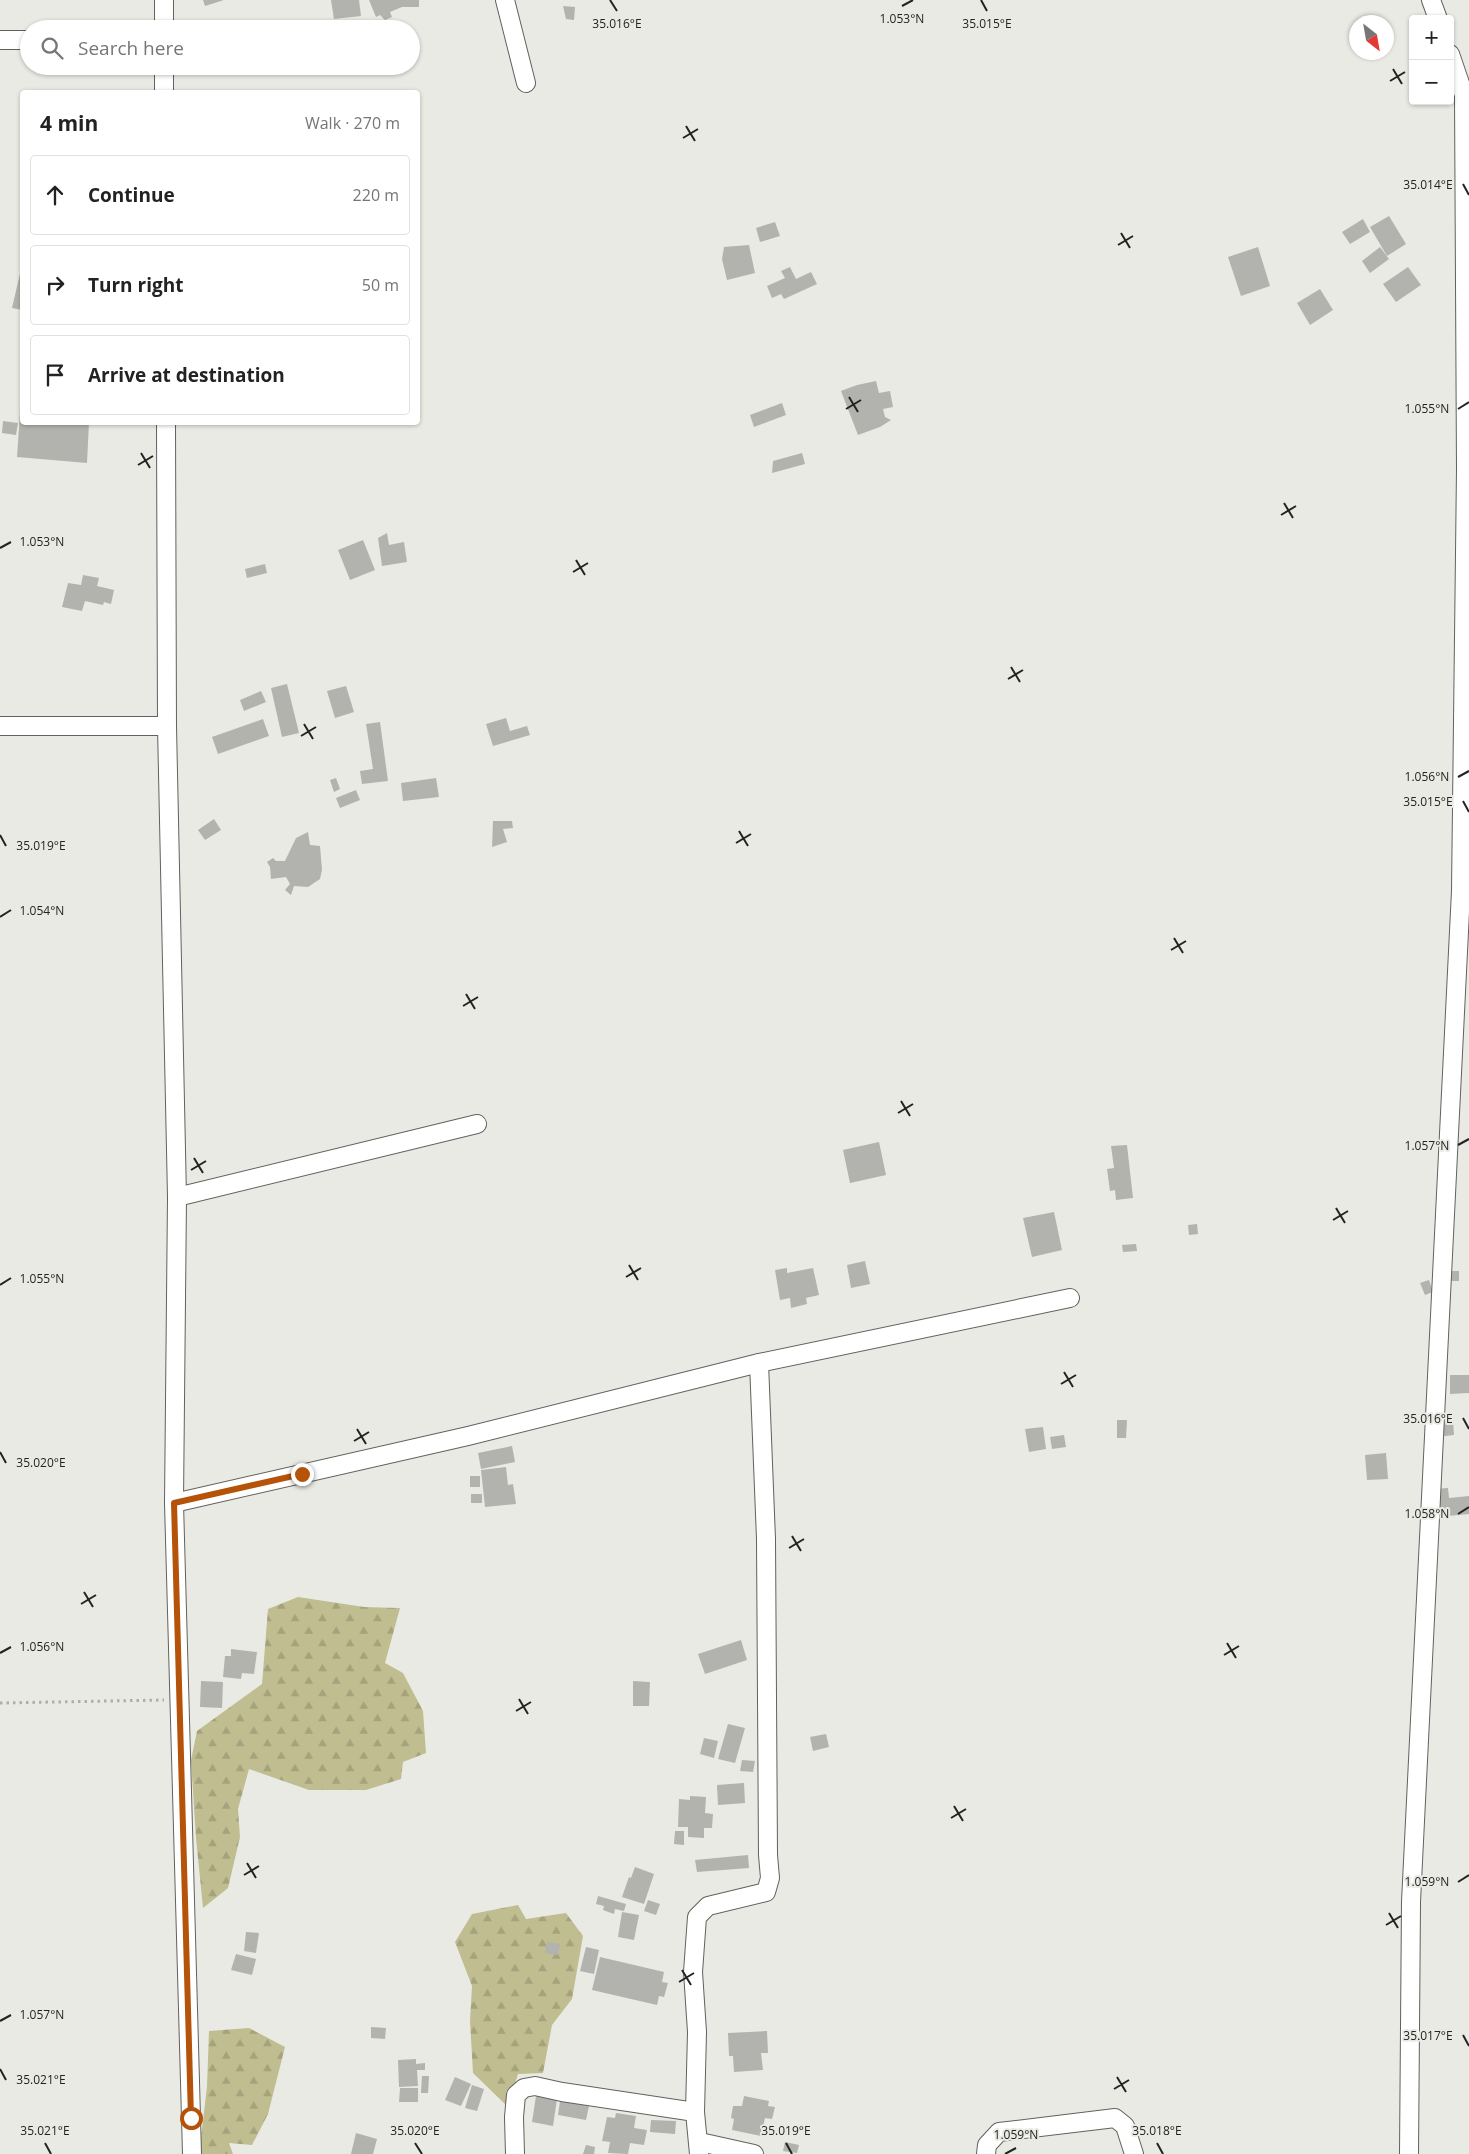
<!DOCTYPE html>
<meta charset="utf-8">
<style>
:root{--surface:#fff;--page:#f2f2f2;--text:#222;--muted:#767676;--line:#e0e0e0}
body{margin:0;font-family:"Open Sans",sans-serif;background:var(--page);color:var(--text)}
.controls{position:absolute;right:15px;top:15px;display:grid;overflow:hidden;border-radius:5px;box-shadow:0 1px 4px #0004}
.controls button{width:45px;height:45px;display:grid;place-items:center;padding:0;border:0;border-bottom:1px solid var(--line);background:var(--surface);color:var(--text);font:25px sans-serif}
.compass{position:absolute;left:1349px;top:15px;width:45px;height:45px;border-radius:50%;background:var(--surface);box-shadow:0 1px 4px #0004;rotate:149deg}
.stop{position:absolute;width:15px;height:15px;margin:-11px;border:4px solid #b45309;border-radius:50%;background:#fff}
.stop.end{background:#b45309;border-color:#fff;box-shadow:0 1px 5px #0008}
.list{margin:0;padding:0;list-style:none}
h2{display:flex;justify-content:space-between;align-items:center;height:65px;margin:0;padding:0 20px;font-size:21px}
h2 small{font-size:16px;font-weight:400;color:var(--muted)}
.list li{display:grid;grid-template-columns:32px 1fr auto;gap:15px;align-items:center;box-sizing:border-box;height:80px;margin:0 10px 10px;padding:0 10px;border:1px solid var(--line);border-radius:5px}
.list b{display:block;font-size:19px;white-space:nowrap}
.list em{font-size:16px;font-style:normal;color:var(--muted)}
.icon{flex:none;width:28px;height:28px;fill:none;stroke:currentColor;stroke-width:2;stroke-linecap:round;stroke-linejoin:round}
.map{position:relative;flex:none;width:1469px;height:2154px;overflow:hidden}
.search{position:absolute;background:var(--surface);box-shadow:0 1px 4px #0004;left:20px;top:20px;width:400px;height:55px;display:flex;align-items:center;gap:12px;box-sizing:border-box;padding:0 18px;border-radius:28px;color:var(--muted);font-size:19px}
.panel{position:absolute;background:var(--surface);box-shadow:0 1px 4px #0004;left:20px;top:90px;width:400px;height:335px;border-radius:5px}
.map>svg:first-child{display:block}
.forest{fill:url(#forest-firs)}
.building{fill:#b2b2ae}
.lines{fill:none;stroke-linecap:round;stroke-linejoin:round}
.street-casing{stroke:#62615e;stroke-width:20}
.path{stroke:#aeaeaa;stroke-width:3;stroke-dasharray:2.5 4;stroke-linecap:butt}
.street{stroke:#fff;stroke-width:18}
.route{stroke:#b45309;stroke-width:6}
.ticks{fill:none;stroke:#232322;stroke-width:2}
.ticks-label{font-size:12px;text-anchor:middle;fill:#232322;stroke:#eaeae5;stroke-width:4;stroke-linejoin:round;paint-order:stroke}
</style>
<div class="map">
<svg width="1469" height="2154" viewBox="0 0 1469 2154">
<defs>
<pattern id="forest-firs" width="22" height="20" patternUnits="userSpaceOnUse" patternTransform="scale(1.25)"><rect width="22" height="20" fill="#c0bd90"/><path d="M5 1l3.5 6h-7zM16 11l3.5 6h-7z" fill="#a5a27c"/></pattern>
</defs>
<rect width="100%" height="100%" fill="#eaeae5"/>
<!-- forest -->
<g class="forest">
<polygon points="298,1597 364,1607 400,1608 385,1663 403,1673 423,1711 426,1753 403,1762 401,1779 366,1790 309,1790 249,1769 238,1809 240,1837 228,1888 203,1908 196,1838 191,1760 197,1731 262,1684 268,1609"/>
<polygon points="518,1905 526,1919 566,1913 583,1936 572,1999 552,2025 543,2073 518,2074 508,2107 473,2073 470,2021 472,1986 455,1942 472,1914"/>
<polygon points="249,2028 285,2047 268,2114 252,2145 229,2143 233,2154 199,2154 207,2087 209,2031"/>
</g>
<!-- building -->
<g class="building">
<polygon points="203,0 224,0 205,6"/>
<polygon points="331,0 359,0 361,16 334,19"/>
<polygon points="369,0 419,0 419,7 402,7 390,12 392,17 385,20 380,15 376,17"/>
<polygon points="563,6 575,7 574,20 566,19"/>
<polygon points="1389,216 1406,244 1387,256 1370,227"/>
<polygon points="1363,219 1370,232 1350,244 1342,232"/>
<polygon points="775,222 780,236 760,242 756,228"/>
<polygon points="749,245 755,273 727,280 722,259 724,247"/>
<polygon points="1258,247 1270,286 1241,296 1228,257"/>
<polygon points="1380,247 1389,259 1370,273 1362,261"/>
<polygon points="22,265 22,310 12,308"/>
<polygon points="790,267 796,279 811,272 817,284 784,299 781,294 772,298 767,286 785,278 781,271"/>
<polygon points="1408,267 1421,285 1396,302 1383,284"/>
<polygon points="1320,289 1333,310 1310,325 1297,303"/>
<polygon points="876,381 879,393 890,391 893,407 883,409 885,417 891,420 880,427 858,435 841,391 857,385"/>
<polygon points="782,403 786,415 754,427 750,415"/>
<polygon points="20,413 22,413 22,422 89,422 87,463 17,457"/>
<polygon points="3,421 18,423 16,435 2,433"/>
<polygon points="802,453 805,464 772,473 773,461"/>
<polygon points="387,533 389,545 404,542 407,562 382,566 378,538"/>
<polygon points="363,540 375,570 350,580 338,550"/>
<polygon points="265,564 267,573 247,578 245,569"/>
<polygon points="83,575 99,578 97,586 114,590 111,604 104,602 103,605 85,601 82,611 62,607 68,583 81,585"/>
<polygon points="287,684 299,733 282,737 271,688"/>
<polygon points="346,686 354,712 335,718 327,691"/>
<polygon points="261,691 266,702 244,711 240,700"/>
<polygon points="506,718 510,731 527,726 530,735 493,746 486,724"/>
<polygon points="263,719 269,736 218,754 212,737"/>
<polygon points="380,722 388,781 362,784 360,771 373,769 366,724"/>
<polygon points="336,778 340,789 334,792 330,780"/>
<polygon points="436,778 439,797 403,801 401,783"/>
<polygon points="356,790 360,800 340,808 336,798"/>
<polygon points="214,819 221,830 205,840 198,830"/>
<polygon points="493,821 512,821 513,828 503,829 507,842 492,847"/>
<polygon points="308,832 310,845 320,846 322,870 320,879 308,887 294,886 291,895 285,890 290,884 286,877 271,879 270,867 267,862 273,858 276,861 285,861 296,838"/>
<polygon points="879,1142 886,1175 850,1183 843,1150"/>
<polygon points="1127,1145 1133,1198 1116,1200 1115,1190 1110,1191 1107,1169 1114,1168 1111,1146"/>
<polygon points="1054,1212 1062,1250 1032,1257 1023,1218"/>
<polygon points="1197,1224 1198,1234 1189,1235 1188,1225"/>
<polygon points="1136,1244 1137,1251 1123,1252 1122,1245"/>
<polygon points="865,1261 870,1284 851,1288 847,1265"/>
<polygon points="787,1268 787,1273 813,1268 819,1295 806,1298 807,1304 791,1308 790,1298 780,1300 775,1270"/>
<rect x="1449" y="1271" width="10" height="10"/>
<polygon points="1429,1280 1433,1292 1425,1295 1420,1283"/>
<polygon points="1450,1375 1469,1375 1469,1393 1450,1394"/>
<polygon points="1117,1420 1127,1420 1126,1438 1117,1438"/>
<polygon points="1453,1421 1454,1435 1437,1437 1435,1422"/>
<polygon points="1043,1427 1046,1449 1029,1452 1025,1429"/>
<polygon points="1064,1435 1066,1447 1052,1449 1050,1437"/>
<polygon points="512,1446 515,1462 481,1469 478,1453"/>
<polygon points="1386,1453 1388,1479 1367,1480 1365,1455"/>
<polygon points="506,1467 508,1485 513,1484 516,1504 485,1507 481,1470"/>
<rect x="470" y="1476" width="10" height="11"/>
<polygon points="1448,1488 1449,1498 1469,1496 1469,1514 1437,1517 1435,1489"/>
<rect x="471" y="1494" width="11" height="9"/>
<polygon points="741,1640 747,1660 705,1674 698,1654"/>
<polygon points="231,1649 257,1652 254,1674 242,1673 241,1679 223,1677 225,1656 231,1656"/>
<polygon points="201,1681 223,1682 222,1708 200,1707"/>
<polygon points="633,1681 650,1682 649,1706 633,1706"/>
<polygon points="728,1724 745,1728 735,1763 718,1759"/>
<polygon points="826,1734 829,1747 813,1751 810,1737"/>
<polygon points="704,1738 718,1741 714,1758 700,1754"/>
<polygon points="742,1760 755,1761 753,1772 740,1771"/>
<polygon points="744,1783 745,1803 718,1805 717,1785"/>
<polygon points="690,1796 706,1797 705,1813 713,1814 712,1828 704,1828 704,1838 688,1837 688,1827 678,1827 679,1799 690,1800"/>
<polygon points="675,1831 684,1831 684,1845 674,1844"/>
<polygon points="748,1855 749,1868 697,1872 695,1860"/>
<polygon points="635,1867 654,1874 644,1904 622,1897 629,1877 631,1878"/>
<polygon points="598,1896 626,1904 624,1911 615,1909 614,1914 603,1910 604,1906 596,1904"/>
<polygon points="648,1900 660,1904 656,1915 644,1911"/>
<polygon points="622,1912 639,1915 634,1940 618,1937"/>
<polygon points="246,1932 259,1933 256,1953 244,1951"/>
<polygon points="547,1942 560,1944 558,1955 545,1953"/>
<polygon points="586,1947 599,1950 594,1974 580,1971"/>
<polygon points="236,1954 256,1959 252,1975 231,1970"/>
<polygon points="600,1957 664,1972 662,1982 668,1983 664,1997 659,1996 657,2005 592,1990"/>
<polygon points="371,2027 386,2028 385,2039 371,2038"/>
<polygon points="767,2031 768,2053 761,2053 763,2070 734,2072 733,2056 729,2056 728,2033"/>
<polygon points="416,2059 416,2064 425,2063 425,2070 417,2070 418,2086 399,2087 398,2060"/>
<polygon points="422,2076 429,2076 428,2093 421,2093"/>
<polygon points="455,2077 471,2084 461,2106 445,2100"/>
<polygon points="472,2085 484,2089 477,2111 465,2108"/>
<polygon points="400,2088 418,2088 418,2102 399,2102"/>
<polygon points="536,2096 557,2099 553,2126 532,2122"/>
<polygon points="744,2096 769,2101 768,2106 775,2107 772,2119 765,2118 761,2136 732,2130 734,2119 731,2118 733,2106 742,2106"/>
<polygon points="560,2101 589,2106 586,2120 558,2115"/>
<polygon points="616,2113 636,2116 634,2128 647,2130 644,2145 630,2143 628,2154 608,2153 610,2142 602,2141 607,2117 615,2118"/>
<polygon points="651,2120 676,2121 675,2134 650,2132"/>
<polygon points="356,2133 377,2139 373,2154 351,2154"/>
<polygon points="785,2142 799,2145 797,2153 783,2151"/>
<polygon points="586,2145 595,2147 594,2154 583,2154"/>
</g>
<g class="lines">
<!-- street casing -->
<g class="street-casing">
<g id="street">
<polyline points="164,0 164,29"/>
<polyline points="505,0 526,83"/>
<polyline points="1431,0 1438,19"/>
<polyline points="0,40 29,40"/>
<polyline points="164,66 164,92"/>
<polyline points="166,422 167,726 177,1197 174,1503 192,2154"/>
<polyline points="0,726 167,726"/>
<polyline points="177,1197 477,1124"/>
<polyline points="174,1503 468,1436 759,1363 1070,1298"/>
<polyline points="700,2142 754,2154"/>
<polyline points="515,2154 514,2117 516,2095 524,2088 535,2086 562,2092 695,2112"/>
<polyline points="699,2154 695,2112 697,2032 693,1972 697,1917 708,1906 766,1892 770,1878 768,1855 766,1539 759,1363"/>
<polyline points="986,2154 987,2145 999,2132 1115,2118 1125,2126 1134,2154"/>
<polyline points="1409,2154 1411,1902 1461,891 1466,469 1464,95 1450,54"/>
</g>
</g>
<!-- path -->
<polyline class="path" points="0,1703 164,1700"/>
<!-- street -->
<use href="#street" class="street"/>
</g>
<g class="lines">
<!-- route -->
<polyline class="route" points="191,2118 174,1503 302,1474"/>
</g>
<!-- ticks -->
<path class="ticks" d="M610,0L617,11M981,0L987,11M902,6L913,0M1393,69L1402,84M1390,81L1405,72M686,126L695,141M683,138L698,129M1463,184L1469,195M1121,233L1130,248M1118,245L1133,236M849,397L858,412M846,409L861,400M1458,409L1469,402M141,453L150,468M138,465L153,456M1284,503L1293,518M1281,515L1296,506M0,548L11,542M576,560L585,575M573,572L588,563M1011,667L1020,682M1008,679L1023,670M304,724L313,739M301,736L316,727M1458,777L1469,771M1463,801L1469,812M739,831L748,846M0,835L6,846M736,843L751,834M0,917L11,910M1174,938L1183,953M1171,950L1186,941M466,994L475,1009M463,1006L478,997M901,1101L910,1116M898,1113L913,1104M1458,1145L1469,1139M194,1158L203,1173M191,1170L206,1161M1336,1208L1345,1223M1333,1220L1348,1211M629,1265L638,1280M626,1277L641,1268M0,1285L11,1278M1064,1372L1073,1387M1061,1384L1076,1375M1463,1418L1469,1429M357,1429L366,1444M354,1441L369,1432M0,1452L6,1463M1458,1514L1469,1507M792,1536L801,1551M789,1548L804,1539M84,1592L93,1607M81,1604L96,1595M1227,1643L1236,1658M0,1653L11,1647M1224,1655L1239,1646M519,1699L528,1714M516,1711L531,1702M954,1806L963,1821M951,1818L966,1809M247,1863L256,1878M244,1875L259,1866M1458,1882L1469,1875M1389,1913L1398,1928M1386,1925L1401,1916M682,1970L691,1985M679,1982L694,1973M0,2021L11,2015M1463,2035L1469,2046M0,2069L6,2080M1117,2077L1126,2092M1114,2089L1129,2080M45,2143L51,2154M415,2143L422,2154M786,2143L792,2154M1157,2143L1163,2154M1005,2154L1016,2148"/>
<g class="ticks-label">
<text x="902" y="23">1.053°N</text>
<text x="987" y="28">35.015°E</text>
<text x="617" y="28">35.016°E</text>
<text x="1428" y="189">35.014°E</text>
<text x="1427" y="413">1.055°N</text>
<text x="42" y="546">1.053°N</text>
<text x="1427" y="781">1.056°N</text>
<text x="1428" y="806">35.015°E</text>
<text x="41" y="850">35.019°E</text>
<text x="42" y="915">1.054°N</text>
<text x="1427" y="1150">1.057°N</text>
<text x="42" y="1283">1.055°N</text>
<text x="1428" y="1423">35.016°E</text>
<text x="41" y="1467">35.020°E</text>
<text x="1427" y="1518">1.058°N</text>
<text x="42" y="1651">1.056°N</text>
<text x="1427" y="1886">1.059°N</text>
<text x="42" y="2019">1.057°N</text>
<text x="1428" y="2040">35.017°E</text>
<text x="41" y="2084">35.021°E</text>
<text x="45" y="2135">35.021°E</text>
<text x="415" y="2135">35.020°E</text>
<text x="786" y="2135">35.019°E</text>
<text x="1157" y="2135">35.018°E</text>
<text x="1016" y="2139">1.059°N</text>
</g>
</svg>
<div class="controls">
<button>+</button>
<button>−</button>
</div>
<svg class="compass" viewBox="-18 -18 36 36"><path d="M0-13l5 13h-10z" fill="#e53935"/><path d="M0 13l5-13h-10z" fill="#767676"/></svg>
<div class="stop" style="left:191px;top:2118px"></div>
<div class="stop end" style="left:302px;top:1474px"></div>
<div class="search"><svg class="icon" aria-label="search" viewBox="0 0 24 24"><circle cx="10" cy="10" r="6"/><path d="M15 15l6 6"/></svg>Search here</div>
<section class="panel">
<h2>4 min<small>Walk · 270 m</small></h2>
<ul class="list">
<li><svg class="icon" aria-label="ahead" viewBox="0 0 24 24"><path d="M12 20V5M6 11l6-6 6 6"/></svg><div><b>Continue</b></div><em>220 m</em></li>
<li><svg class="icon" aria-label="right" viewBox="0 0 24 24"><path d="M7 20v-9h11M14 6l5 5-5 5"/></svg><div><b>Turn right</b></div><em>50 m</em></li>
<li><svg class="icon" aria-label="arrive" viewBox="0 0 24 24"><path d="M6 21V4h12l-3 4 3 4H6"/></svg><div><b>Arrive at destination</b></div></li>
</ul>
</section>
</div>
